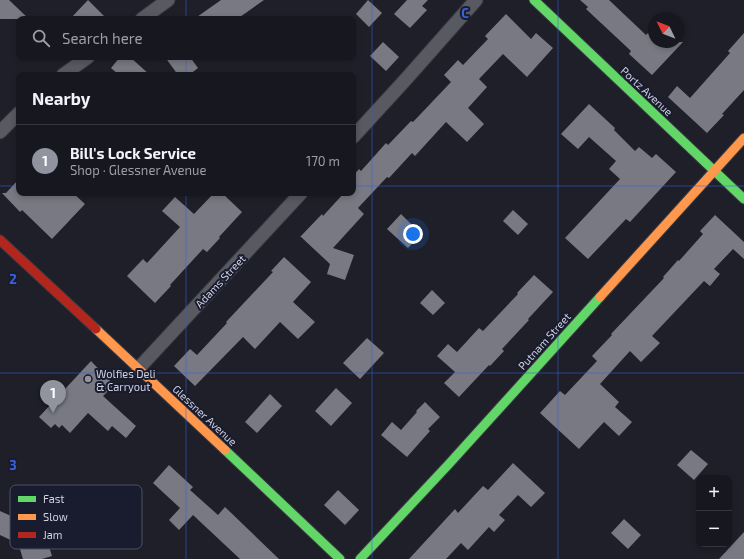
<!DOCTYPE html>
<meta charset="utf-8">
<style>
:root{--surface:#16171f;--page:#1f2028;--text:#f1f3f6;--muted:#9e9fa4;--line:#35363d;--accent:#91939f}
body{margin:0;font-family:"Exo 2",sans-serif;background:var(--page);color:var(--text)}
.controls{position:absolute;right:12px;bottom:12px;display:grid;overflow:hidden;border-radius:8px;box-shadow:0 2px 6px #0003}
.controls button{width:36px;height:36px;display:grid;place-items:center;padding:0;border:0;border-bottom:1px solid var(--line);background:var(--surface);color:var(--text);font:20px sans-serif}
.compass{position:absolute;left:648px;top:12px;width:36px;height:36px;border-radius:50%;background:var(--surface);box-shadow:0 2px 6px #0003;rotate:313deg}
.you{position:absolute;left:413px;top:234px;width:14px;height:14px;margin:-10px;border:3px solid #fff;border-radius:50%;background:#1a73e8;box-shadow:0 0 0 6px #1a73e833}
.badge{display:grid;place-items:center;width:26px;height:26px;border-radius:50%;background:var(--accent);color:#fff;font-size:13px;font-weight:700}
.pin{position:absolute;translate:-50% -33px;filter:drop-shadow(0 1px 2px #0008)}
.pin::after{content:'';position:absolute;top:21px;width:14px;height:12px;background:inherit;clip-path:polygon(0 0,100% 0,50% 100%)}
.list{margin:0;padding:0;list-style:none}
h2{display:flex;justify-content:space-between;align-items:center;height:52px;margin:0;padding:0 16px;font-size:17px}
h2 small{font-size:13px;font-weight:400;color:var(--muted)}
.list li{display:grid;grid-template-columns:26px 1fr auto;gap:12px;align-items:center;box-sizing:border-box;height:72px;padding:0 16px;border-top:1px solid var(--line)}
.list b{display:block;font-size:15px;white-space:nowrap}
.list p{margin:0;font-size:13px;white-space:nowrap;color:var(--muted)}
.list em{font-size:13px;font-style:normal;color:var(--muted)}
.icon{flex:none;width:22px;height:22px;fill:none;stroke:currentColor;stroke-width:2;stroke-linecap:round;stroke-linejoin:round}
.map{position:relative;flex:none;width:744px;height:559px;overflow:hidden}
.search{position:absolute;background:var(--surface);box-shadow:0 2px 6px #0003;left:16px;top:16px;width:340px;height:44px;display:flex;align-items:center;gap:10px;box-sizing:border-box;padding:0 14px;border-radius:8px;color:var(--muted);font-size:15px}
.panel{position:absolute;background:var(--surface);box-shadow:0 2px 6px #0003;left:16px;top:72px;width:340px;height:124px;border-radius:8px}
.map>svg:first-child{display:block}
.building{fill:#787983}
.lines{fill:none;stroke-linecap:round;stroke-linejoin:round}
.street-casing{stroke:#393a42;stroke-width:15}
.fast-casing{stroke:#393a42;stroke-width:11}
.slow-casing{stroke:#393a42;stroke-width:11}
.jam-casing{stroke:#393a42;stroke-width:11}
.street{stroke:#585961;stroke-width:13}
.fast{stroke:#63d668;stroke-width:9}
.slow{stroke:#ff974d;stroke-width:9}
.jam{stroke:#b3261e;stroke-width:9}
.grid{fill:none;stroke:#3862d9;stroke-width:1;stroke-opacity:0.55}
.poi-dot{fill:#91939f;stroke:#191b2e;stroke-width:1.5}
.labels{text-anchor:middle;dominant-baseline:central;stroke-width:4;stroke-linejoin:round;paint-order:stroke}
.street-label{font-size:11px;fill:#cfd1df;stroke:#191b2e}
.poi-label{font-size:11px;fill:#cfd1df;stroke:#191b2e;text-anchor:start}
.key{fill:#191b2e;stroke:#505263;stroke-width:1}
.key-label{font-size:11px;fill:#cfd1df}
.grid-label{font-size:13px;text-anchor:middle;font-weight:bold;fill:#3862d9;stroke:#191b2e;stroke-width:4;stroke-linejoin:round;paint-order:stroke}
</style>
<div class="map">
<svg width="744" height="559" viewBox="0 0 744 559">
<rect width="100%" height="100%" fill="#1e1f29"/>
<!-- building -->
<g class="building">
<polygon points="0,0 9,0 29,19 0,19"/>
<polygon points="88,0 107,19 70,19"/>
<polygon points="221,0 264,0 237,19 194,19"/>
<polygon points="368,0 382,13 369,27 356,14"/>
<polygon points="407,0 428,0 422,6 427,10 410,28 394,14"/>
<polygon points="580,0 609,0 646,35 648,33 654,38 654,42 683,42 652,75 629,54 631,51 586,9 588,7"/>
<polygon points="506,14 531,39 536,33 553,48 527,77 503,54 479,79 487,87 468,108 484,124 467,142 446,122 415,156 412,153 389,178 387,177 358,208 364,214 333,248 354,255 345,280 327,274 330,264 300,236 301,236 322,214 323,216 344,193 353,193 353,176 359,169 361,171 386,143 388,145 411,121 413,122 451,82 444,75 458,60 463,65 488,39 485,36"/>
<polygon points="744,33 744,90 722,114 724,115 707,133 668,97 677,86 690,98 730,53 728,51"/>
<polygon points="383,42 399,57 386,71 370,56"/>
<polygon points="120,57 130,57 150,75 119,75 111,68"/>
<polygon points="165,57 190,57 198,68 189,75 178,75"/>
<polygon points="589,104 615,128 614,130 635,151 639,147 652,158 656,154 676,172 630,222 626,219 588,259 565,238 620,179 609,169 616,161 589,137 578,149 561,134"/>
<polygon points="19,179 19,193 73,193 85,204 52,239 22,210 20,212 2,193 6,193"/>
<polygon points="214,193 222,193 242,212 219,237 220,238 207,252 203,249 170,285 171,286 155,303 127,276 143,259 147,263 180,227 162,211 175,197 194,214"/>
<polygon points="513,210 528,224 518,235 503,221"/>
<polygon points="401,214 421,234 408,248 387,229"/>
<polygon points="715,215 744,242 744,259 733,249 714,269 720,274 710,286 704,281 652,336 660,343 641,362 630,351 600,384 619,402 615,407 632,422 619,436 604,422 579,449 540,413 560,391 565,395 597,361 592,356 612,335 611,334 664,278 663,277 678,260 679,261 703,234 700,231"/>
<polygon points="284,257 311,282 293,302 315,322 298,339 280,322 255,349 243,337 195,386 174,366 190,349 197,355 227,323 226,322 273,272 271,271"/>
<polygon points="534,275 553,292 528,319 529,320 502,349 504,351 490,366 489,365 459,397 444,383 455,372 437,356 448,344 457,352 479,328 483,331 518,294 517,293"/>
<polygon points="432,290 445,303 433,315 420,303"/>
<polygon points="367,338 384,353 360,379 343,363"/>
<polygon points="91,361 114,385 103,396 136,426 126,438 112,426 108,431 88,413 70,433 62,425 59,428 55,424 51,428 39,417"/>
<polygon points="336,388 352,403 331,426 315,411"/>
<polygon points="270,394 282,406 257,433 245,422"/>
<polygon points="425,402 440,417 428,429 430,431 407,457 381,435 392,422 401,430 417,412 416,411"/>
<polygon points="691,450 708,464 694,480 677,465"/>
<polygon points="513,463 545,493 531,507 518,495 499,515 505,520 494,532 489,527 468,550 461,543 446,559 409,559 455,509 458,513 483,486 488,490"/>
<polygon points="169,465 193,487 190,490 218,515 225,507 279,559 240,559 193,515 179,530 169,520 180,508 153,483"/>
<polygon points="338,490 359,510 345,525 324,505"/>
<polygon points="30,502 41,508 19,544 0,535 0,511 20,520"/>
<polygon points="624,519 641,535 628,549 611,533"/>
<polygon points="744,532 744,559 719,559"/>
<polygon points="46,537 52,556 42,559 23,559 19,546"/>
</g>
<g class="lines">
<!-- street casing -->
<g class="street-casing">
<g id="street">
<polyline points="142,19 168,0"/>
<polyline points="63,75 88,57"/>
<polyline points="0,132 19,113"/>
<polyline points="353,137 407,78 476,0"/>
<polyline points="138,369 301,193"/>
</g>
</g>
<!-- fast casing -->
<g class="fast-casing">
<g id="fast">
<polyline points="534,0 744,199"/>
<polyline points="225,450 340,559"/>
<polyline points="360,559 448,465 600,297"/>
</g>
</g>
<!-- slow casing -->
<g class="slow-casing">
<g id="slow">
<polyline points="600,297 744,138"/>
<polyline points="96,329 225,450"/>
</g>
</g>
<!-- jam casing -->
<g class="jam-casing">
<polyline id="jam" points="0,240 96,329"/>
</g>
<!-- street -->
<use href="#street" class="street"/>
<!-- fast -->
<use href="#fast" class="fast"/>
<!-- slow -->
<use href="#slow" class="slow"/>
<!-- jam -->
<use href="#jam" class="jam"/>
</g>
<!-- grid -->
<path class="grid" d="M186,0V19M372,0V559M558,0V559M186,57V75M0,186H19M353,186H744M186,193V559M0,373H744"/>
<!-- markers -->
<circle class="poi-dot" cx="88" cy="379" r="4"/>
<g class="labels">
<!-- street labels -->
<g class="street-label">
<text transform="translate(647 91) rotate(43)">Portz Avenue</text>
<text transform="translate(220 281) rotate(-47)">Adams Street</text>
<text transform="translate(544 341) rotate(-48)">Putnam Street</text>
<text transform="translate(205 415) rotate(43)">Glessner Avenue</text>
</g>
<!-- poi labels -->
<g class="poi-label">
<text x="96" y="373">Wolfies Deli<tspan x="96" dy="13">&amp; Carryout</tspan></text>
</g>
</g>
<!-- legend -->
<rect x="10" y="485" width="132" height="64" rx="6" class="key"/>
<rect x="18" y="496" width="18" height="6" fill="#63d668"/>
<rect x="18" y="514" width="18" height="6" fill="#ff974d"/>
<rect x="18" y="532" width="18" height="6" fill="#b3261e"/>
<g class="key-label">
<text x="43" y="503">Fast</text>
<text x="43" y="521">Slow</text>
<text x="43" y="539">Jam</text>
</g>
<g class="grid-label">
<text x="465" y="18">C</text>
<text x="13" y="284">2</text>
<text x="13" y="470">3</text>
</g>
</svg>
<div class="controls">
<button>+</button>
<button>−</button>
</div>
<svg class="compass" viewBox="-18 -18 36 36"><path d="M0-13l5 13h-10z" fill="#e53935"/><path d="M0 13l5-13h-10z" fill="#9e9fa4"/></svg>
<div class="you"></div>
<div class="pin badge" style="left:53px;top:413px">1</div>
<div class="search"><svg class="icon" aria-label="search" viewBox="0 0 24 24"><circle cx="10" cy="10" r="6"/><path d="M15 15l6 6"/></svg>Search here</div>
<section class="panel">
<h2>Nearby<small></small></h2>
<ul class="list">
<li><span class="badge">1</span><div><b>Bill's Lock Service</b><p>Shop · Glessner Avenue</p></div><em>170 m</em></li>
</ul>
</section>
</div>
